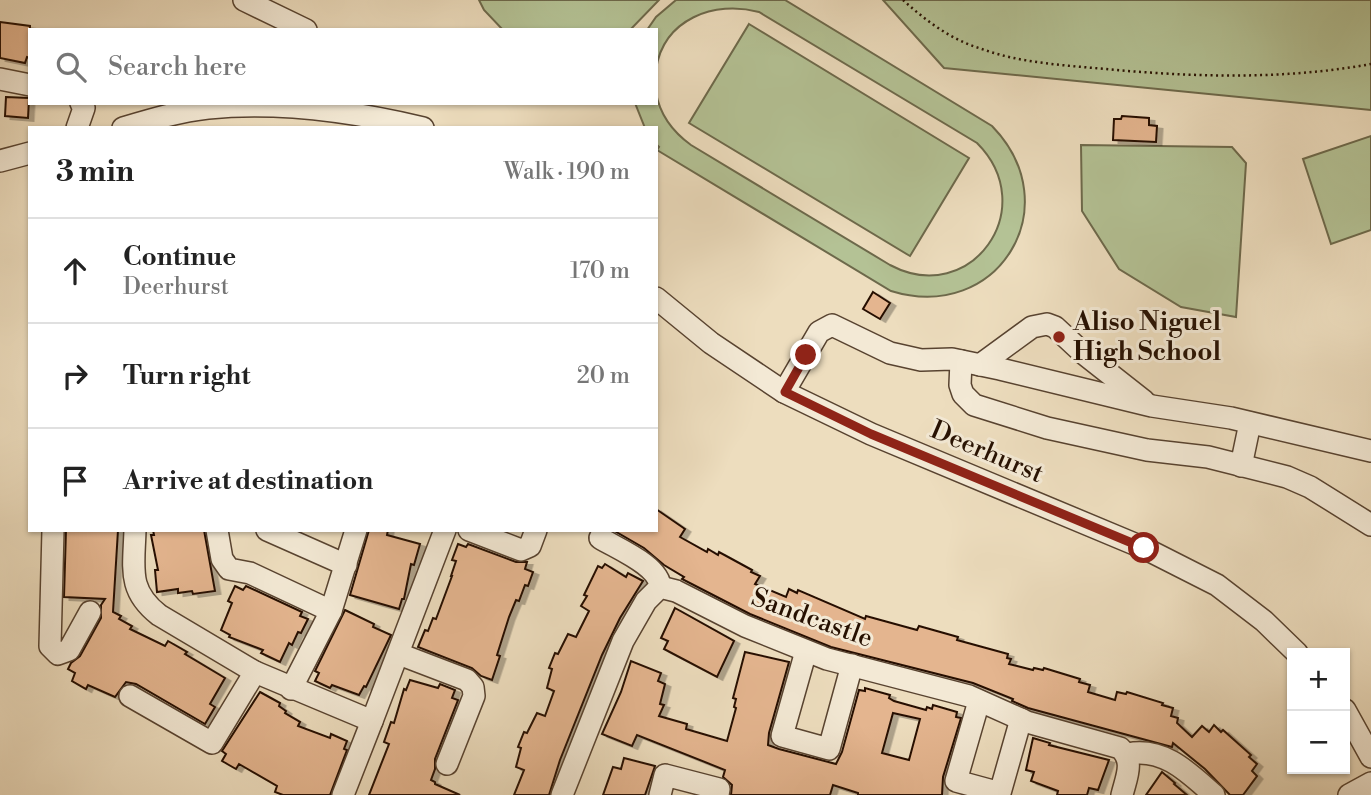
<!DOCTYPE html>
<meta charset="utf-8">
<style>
:root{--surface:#fff;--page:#f2f2f2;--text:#222;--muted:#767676;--line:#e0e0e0}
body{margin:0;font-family:"Libre Bodoni",serif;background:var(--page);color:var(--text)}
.controls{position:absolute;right:21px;bottom:21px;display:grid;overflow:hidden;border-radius:0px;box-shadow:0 2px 5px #0004}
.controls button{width:63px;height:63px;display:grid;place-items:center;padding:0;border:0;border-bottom:2px solid var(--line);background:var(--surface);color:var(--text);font:35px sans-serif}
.stop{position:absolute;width:21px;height:21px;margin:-16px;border:5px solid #8f2418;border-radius:50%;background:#fff}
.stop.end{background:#8f2418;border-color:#fff;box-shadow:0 2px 7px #0008}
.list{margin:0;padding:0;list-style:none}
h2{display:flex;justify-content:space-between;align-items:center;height:91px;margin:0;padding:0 28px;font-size:30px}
h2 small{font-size:23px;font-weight:400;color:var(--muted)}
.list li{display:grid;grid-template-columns:46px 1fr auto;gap:21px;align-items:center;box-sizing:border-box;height:105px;padding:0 28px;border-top:2px solid var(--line)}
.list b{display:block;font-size:26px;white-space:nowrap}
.list p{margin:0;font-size:23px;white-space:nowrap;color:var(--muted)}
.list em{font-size:23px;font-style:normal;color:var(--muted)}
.icon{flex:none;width:38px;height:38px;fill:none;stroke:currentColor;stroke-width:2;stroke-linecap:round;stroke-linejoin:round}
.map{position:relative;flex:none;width:1371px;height:795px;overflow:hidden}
.search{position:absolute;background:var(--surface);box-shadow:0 2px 5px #0004;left:28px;top:28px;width:630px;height:77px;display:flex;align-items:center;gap:18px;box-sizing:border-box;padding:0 24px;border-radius:0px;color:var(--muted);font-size:26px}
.panel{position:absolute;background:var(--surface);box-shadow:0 2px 5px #0004;left:28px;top:126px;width:630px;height:406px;border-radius:0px}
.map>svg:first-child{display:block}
.green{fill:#b4c295;stroke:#6d694b;stroke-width:2}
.building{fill:#e4b58f;stroke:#261001;stroke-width:2;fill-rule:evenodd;filter:url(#shadow)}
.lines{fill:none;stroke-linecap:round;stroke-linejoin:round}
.minor-casing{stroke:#584330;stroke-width:24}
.path{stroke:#261001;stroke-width:2.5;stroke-dasharray:2 3.5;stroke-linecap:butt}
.minor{stroke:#f3e9d5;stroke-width:21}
.route{stroke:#8f2418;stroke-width:9}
.poi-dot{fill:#8f2418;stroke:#f3e9d5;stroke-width:2.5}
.labels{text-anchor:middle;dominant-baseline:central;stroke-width:6;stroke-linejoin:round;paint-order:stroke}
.poi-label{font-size:26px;font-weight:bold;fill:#261001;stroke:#f3e9d5;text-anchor:start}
.street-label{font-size:26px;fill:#261001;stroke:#f3e9d5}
</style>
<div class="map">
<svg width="1371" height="795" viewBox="0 0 1371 795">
<defs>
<filter id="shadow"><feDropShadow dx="5.5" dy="3" stdDeviation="0" flood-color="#0004"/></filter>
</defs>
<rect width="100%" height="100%" fill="#edddbe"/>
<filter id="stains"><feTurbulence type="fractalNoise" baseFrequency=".00286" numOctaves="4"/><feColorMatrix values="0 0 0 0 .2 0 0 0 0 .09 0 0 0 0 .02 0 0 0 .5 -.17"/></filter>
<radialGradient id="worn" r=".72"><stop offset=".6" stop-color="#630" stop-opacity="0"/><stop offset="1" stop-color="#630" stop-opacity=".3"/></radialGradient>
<!-- green -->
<g class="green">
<polygon points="479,0 659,0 630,30 503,30 484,10"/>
<path d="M676,0H785L992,126C1070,206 998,324 891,291L657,150L659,147L656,144V128H645L635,103H656V93C660,115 673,132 691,145L890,265C971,308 1042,208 977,143L759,12C714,0 664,19 656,69V30H647L656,17Z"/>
<polygon points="883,0 1371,0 1371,110 944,68"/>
<polygon points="749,24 969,158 910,256 689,123"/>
<polygon points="1371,136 1371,230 1331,244 1303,159"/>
<polygon points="1081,145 1232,147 1246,163 1236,317 1181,307 1119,269 1082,211"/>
</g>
<!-- building -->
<g class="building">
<polygon points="0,22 30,26 30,58 27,57 25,63 0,58"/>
<polygon points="6,97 29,98 28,118 5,116"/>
<polygon points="1122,116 1149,118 1149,125 1157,126 1156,142 1113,140 1114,119 1121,119"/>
<polygon points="873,292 890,303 880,319 863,309"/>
<polygon points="656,509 685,529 680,537 707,552 708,549 718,555 719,552 752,570 751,572 760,576 755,584 786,597 789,589 797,593 798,590 865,619 866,616 917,630 919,626 958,637 957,640 1008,654 1007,658 1011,659 1009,664 1033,670 1034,668 1043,670 1044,668 1080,679 1079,682 1090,685 1088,692 1115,700 1117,692 1126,694 1127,692 1163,703 1162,705 1173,708 1171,716 1178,718 1177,723 1192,737 1202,726 1209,732 1214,725 1221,732 1223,730 1251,755 1249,757 1257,764 1252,771 1257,776 1243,795 1230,795 1205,769 1173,743 1172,747 1028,708 1012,701 1013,699 973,683 831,647 750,614 682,579 684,577 664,565 644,548 613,530 656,530"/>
<polygon points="66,530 118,530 113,612 121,616 119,619 132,626 130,629 165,646 168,641 187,652 185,654 225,678 210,704 215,707 205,724 136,684 126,682 115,697 88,685 86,689 72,681 75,673 68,669 71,663 80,656 101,618 101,605 105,599 64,597"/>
<polygon points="153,530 204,530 215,591 193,594 192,591 178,593 178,589 157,592 155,570 158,570 151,535 154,535"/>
<polygon points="369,530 388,530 387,535 420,544 414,565 411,564 404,599 402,599 399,609 350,595"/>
<polygon points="458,544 466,547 468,544 516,562 527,562 525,569 533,572 528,586 525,585 519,601 516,600 509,617 497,655 500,656 492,680 481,676 472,668 418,647 425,630 428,631 433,618 436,619 452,576 451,576 456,561 452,560"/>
<polygon points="605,564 626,577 628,573 643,581 620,618 602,655 560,760 549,795 514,795 524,770 516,767 521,748 518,747 524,732 527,733 537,713 545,716 554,691 547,688 552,669 549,668 555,653 558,654 568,634 576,637 589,611 581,606 587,596 584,595 598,566 602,568"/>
<polygon points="235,586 243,590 246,586 302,612 300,616 308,619 301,633 298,632 292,645 289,643 280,662 261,653 263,650 229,637 230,635 221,630 232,603 228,601"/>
<polygon points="675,608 734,641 717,677 664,649 668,641 661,638"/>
<polygon points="345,610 374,624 373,627 391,635 366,687 364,686 359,695 332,685 330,688 315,681 319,673 315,671"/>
<path d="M745,652L789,662L769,733L768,745L779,749L836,764L842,752L859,690L865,691V688L890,695L889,698L894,701L926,710L927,707L932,709L933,705L957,712L956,717L961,718L943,777L942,795H858V793L833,785L830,795H731L732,785L723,777L725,770L637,735L632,746L602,734L621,692L631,661L661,673L658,681L665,684L660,704L664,705L659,716L687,724L686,729L727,741L736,708L734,707L736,699L733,698ZM893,713L920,719L909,760L882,753Z"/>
<polygon points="410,680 438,688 440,684 455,690 452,698 458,700 435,759 435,769 431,780 435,782 435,784 460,795 369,795 389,744 384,742 391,722 394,723 404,689 406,690"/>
<polygon points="260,692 280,703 279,706 286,711 285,713 300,722 298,726 330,738 331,734 347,741 344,749 347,750 330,795 283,795 275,792 277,786 239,764 236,769 222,761 226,754 222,751"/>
<polygon points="1033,738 1050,743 1049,745 1109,760 1098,790 1089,788 1087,795 1057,795 1058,791 1031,781 1034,772 1026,770"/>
<polygon points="624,758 655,766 645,795 603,795 613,767 621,769"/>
<polygon points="1162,772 1175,783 1174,784 1187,795 1146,795"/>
</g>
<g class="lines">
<!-- minor casing -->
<g class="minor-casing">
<g id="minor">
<polyline points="244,0 306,30"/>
<polyline points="0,79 30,85"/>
<polyline points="77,128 84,108 81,103"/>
<path d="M123,128C150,120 180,111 208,108C280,101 352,111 423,128"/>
<polyline points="0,161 30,153"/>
<polyline points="656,298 711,343 784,392 871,434 1144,548 1217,585 1264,621 1297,653"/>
<polyline points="961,361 960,385 963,394 974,405 1047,428 1147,450 1208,457 1287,477 1310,487 1371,525"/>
<polyline points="980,365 1032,327 1047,324 1055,327 1083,353 1144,401"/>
<polyline points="784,392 819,332 832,325 890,353 921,360 952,359 1000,369 1152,406 1231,418 1371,451"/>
<polyline points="1241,466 1250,423"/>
<polyline points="53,530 50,646 58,654 69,650 90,612"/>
<path d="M135,530C134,568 127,590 159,615L255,672L372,721L445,530"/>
<polyline points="217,530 222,559 229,569 250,573 331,611"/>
<polyline points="267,530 346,565"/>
<polyline points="469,530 521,550 530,546 536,530"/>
<path d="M600,538C618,549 660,566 660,587"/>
<polyline points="806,651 782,736 829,749 852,665"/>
<polyline points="399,654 467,680 473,687 474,696 447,764"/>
<polyline points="291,689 331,611 356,530"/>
<polyline points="130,696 212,743 255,672"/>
<polyline points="979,701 956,781 1000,793 1021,719"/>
<polyline points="1345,710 1371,757"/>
<path d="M1128,754C1164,747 1189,773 1214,795"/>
<polyline points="343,795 372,721"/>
<path d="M562,795L623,641L646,601L660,587L676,591L745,626L827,659L969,696L1027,722L1120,748C1135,761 1126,778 1122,795"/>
<polyline points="660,795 665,775 719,789 718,795"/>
<polyline points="1349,795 1371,783"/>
</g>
</g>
<!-- path -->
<path class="path" d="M903,0C925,20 950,39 979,48C1019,63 1062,65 1105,69C1192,77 1284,80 1371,64"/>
<!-- minor -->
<use href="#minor" class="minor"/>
</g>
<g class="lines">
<!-- route -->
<polyline class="route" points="806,355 785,392 871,434 1144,548"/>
</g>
<!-- markers -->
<circle class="poi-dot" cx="1059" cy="337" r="7"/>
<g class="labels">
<!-- poi labels -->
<g class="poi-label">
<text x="1073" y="322">Aliso Niguel<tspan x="1073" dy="30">High School</tspan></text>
</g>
<!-- street labels -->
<g class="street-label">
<text transform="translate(987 452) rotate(23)">Deerhurst</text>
<text transform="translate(812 618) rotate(20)">Sandcastle</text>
</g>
</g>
<rect width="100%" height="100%" filter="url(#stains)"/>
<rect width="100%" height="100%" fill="url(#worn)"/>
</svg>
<div class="controls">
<button>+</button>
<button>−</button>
</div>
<div class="stop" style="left:1144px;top:548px"></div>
<div class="stop end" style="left:806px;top:355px"></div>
<div class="search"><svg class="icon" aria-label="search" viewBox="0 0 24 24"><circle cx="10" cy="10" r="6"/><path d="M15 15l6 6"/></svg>Search here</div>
<section class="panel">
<h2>3 min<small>Walk · 190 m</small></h2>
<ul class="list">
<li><svg class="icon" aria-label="ahead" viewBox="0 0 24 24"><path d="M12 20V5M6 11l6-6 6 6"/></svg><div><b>Continue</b><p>Deerhurst</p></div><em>170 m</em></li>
<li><svg class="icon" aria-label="right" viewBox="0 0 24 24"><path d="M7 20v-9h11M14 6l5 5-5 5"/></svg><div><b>Turn right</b></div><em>20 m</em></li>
<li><svg class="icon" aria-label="arrive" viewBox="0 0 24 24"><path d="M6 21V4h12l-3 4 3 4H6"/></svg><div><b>Arrive at destination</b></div></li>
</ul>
</section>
</div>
